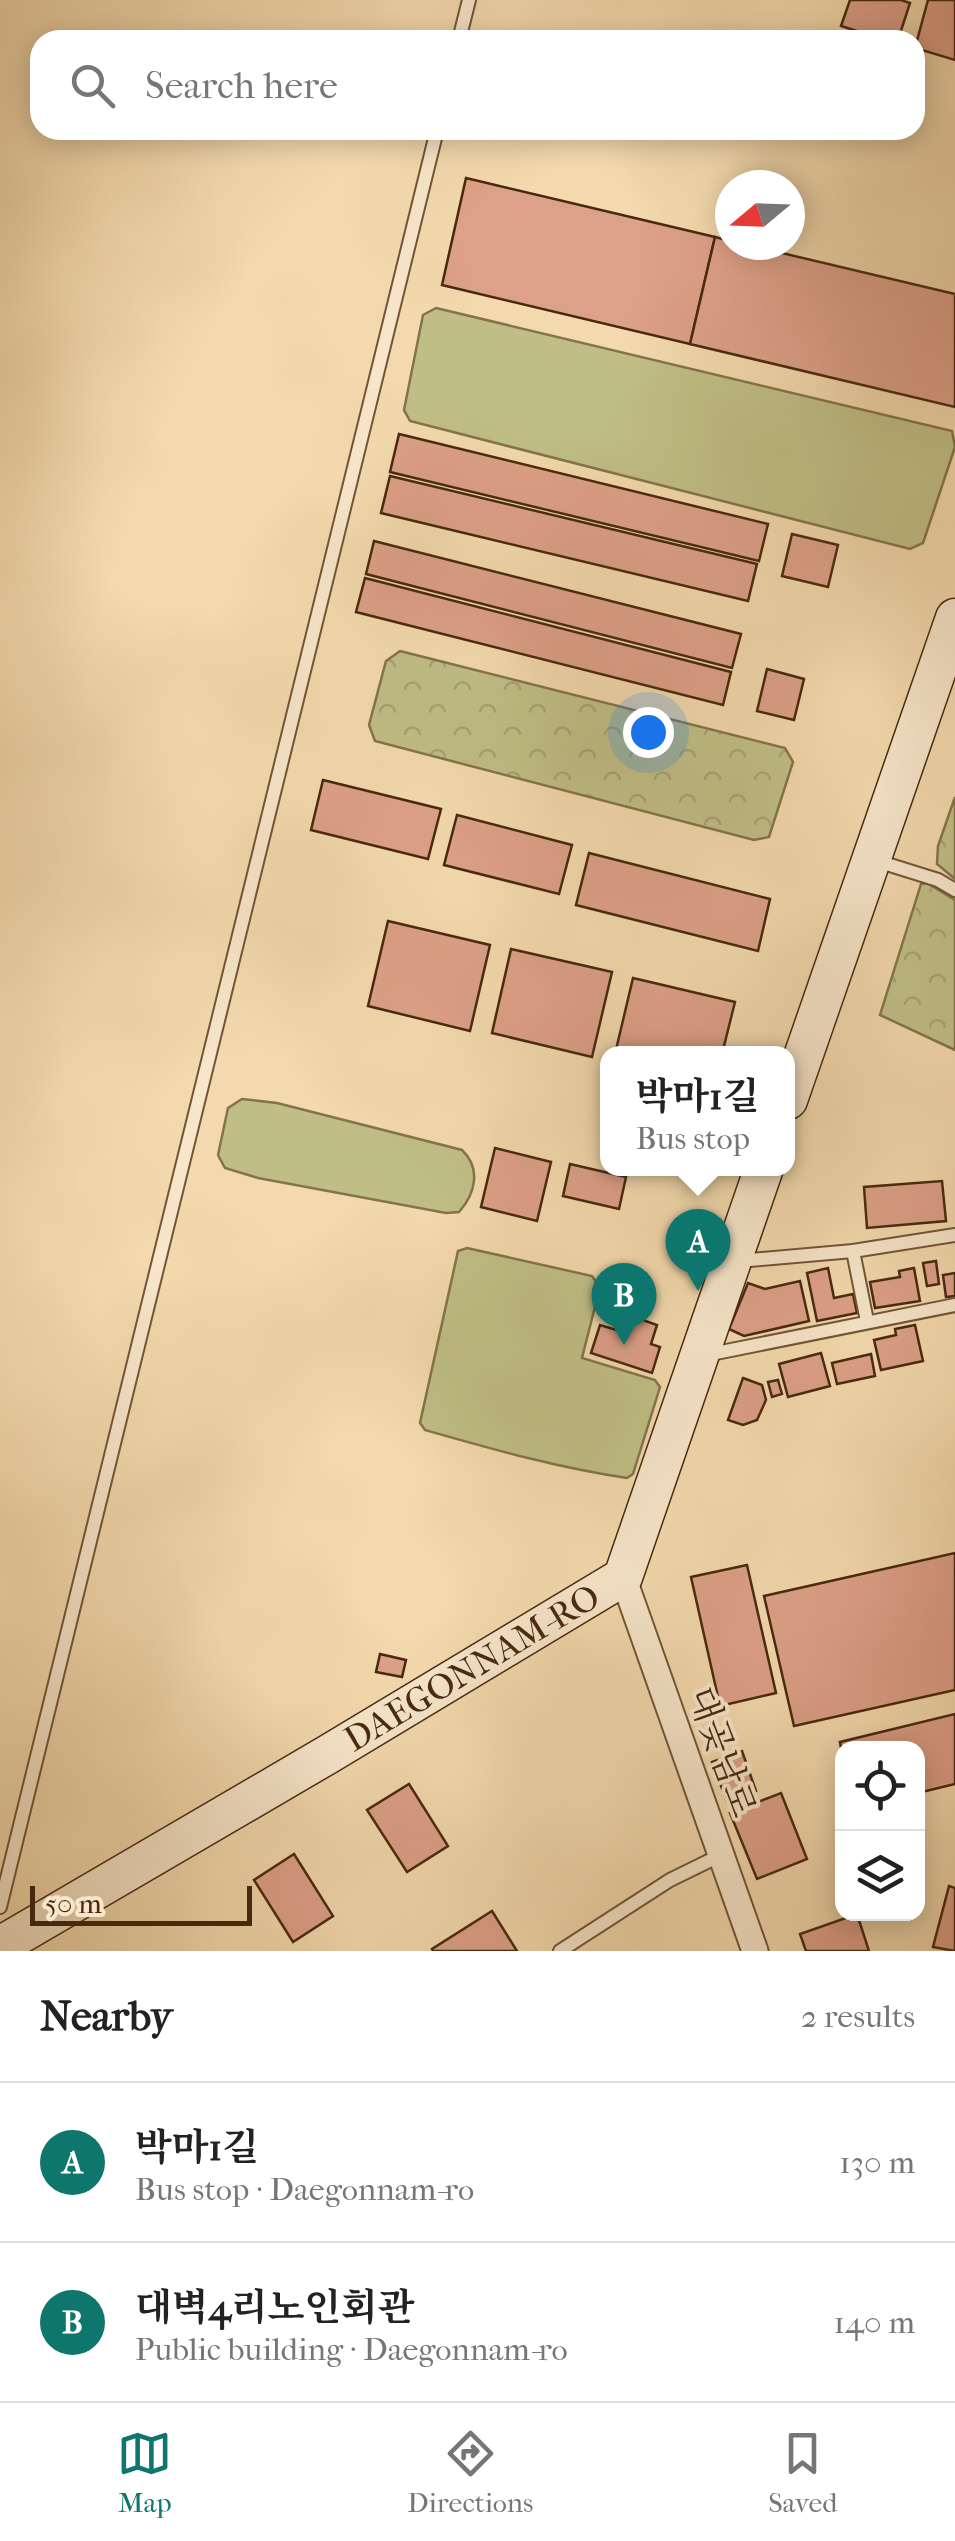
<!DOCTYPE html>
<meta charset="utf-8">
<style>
:root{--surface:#fff;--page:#f6f6f6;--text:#222;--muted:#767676;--line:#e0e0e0;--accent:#0f766e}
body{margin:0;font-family:"IM FELL French Canon","Noto Serif KR",serif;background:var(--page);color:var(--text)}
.controls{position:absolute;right:30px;bottom:30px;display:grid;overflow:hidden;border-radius:20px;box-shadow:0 5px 25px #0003}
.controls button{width:90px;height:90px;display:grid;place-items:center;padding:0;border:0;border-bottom:2px solid var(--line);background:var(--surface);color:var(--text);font:50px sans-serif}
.compass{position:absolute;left:715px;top:170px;width:90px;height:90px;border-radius:50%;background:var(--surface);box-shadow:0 5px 25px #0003;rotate:251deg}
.scale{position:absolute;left:30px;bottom:25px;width:222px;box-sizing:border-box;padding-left:10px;border:5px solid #472910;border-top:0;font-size:28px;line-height:35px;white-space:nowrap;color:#472910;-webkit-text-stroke:8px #f7e6ca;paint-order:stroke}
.you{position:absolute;left:648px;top:732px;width:35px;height:35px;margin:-25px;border:8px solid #fff;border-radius:50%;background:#1a73e8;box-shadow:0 0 0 15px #1a73e833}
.badge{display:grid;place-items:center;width:65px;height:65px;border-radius:50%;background:var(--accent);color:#fff;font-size:32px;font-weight:700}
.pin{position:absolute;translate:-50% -82px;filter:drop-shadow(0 2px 5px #0008)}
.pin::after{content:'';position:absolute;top:52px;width:35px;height:30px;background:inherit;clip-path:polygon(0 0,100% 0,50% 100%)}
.popup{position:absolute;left:600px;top:1046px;width:195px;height:130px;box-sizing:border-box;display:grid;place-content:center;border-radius:20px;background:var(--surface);filter:drop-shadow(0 2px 8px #0005);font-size:32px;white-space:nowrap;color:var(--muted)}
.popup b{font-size:38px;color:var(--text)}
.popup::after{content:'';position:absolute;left:50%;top:100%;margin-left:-20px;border:20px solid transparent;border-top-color:var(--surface)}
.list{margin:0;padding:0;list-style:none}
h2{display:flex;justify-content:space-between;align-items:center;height:130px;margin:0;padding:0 40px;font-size:42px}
h2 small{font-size:32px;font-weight:400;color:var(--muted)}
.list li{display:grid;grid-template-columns:65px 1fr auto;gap:30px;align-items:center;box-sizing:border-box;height:160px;padding:0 40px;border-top:2px solid var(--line)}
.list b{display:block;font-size:38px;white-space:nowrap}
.list p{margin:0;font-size:32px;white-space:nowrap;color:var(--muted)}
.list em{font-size:32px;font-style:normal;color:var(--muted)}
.icon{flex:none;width:55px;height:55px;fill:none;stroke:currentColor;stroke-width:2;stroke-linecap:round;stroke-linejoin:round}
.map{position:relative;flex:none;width:955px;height:1951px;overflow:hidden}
.search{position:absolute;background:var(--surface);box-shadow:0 5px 25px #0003;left:30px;right:30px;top:30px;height:110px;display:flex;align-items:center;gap:25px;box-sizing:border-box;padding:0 35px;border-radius:30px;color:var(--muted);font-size:38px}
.sheet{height:450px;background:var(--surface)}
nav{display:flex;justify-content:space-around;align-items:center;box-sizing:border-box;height:140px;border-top:2px solid var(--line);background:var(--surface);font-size:28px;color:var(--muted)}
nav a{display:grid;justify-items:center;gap:5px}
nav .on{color:var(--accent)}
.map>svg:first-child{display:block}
.forest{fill:url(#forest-crowns);stroke:#84744b;stroke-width:2.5}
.garden{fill:#c0be86;stroke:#84744b;stroke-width:2.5}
.building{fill:#dda088;stroke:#472910;stroke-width:2.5}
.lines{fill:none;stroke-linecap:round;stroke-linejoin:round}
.lane-casing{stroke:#725537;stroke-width:16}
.street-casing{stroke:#725537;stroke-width:29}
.secondary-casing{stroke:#472910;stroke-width:41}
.lane{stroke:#f7e6ca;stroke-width:12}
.street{stroke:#f7e6ca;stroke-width:25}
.secondary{stroke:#f7e6ca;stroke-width:38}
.labels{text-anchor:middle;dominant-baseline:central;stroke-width:8;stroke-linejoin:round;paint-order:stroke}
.street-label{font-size:35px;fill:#472910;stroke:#f7e6ca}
</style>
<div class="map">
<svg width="955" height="1951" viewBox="0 0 955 1951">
<defs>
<pattern id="forest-crowns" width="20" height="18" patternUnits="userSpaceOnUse" patternTransform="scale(2.5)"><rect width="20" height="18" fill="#c0be86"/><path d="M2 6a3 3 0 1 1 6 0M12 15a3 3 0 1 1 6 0" fill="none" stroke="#a6a373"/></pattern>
</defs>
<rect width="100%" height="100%" fill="#f3d9ad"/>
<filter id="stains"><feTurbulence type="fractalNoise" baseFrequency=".002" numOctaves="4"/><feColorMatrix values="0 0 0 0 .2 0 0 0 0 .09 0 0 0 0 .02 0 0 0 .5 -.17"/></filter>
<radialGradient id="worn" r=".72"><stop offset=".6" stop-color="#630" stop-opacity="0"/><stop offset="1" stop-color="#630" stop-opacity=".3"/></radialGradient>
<!-- forest -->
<g class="forest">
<polygon points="400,651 785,748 793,762 769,837 754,840 375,741 369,725 386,661"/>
<polygon points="955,797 955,879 937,864 938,846"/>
<polygon points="927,883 955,900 955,1050 880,1015 921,884"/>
</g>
<!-- garden -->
<g class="garden">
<polygon points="436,308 952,431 955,447 923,543 910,549 410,421 404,410 423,315"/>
<path d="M242,1099L277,1103L462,1150C481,1168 476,1193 459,1212L446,1213L258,1178L225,1168L218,1155L228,1108Z"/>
<path d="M467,1248L592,1276L600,1287L582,1358L655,1380L660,1387L633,1474L627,1478C558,1468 492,1449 425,1430L420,1423L458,1251Z"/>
</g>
<!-- building -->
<g class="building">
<polygon points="850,0 901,0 910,3 898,40 885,40 841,26"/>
<polygon points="928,0 955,0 955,60 915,48"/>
<polygon points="466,178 715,237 690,344 442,285"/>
<polygon points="715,237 730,241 730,245 748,245 955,294 955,407 690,344"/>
<polygon points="399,434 768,524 759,561 390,472"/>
<polygon points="390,476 757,564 748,601 381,513"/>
<polygon points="792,534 838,545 828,587 782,576"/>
<polygon points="374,541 741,634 732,668 366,574"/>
<polygon points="365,578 731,672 723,705 356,612"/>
<polygon points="767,669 804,679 794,720 757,711"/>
<polygon points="323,780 441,809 428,859 311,830"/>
<polygon points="457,815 572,845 559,894 444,865"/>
<polygon points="589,853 770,899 758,951 576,905"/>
<polygon points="388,921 490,945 470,1031 368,1006"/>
<polygon points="511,949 612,972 592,1057 492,1033"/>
<polygon points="633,978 735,1002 722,1054 615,1054"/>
<polygon points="495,1148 551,1162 537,1221 481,1207"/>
<polygon points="570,1164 626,1177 619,1209 563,1196"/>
<polygon points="942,1181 946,1221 867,1228 864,1187"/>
<polygon points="936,1261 939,1284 927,1286 923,1263"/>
<polygon points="828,1268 834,1298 853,1294 857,1313 817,1321 807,1273"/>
<polygon points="914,1268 920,1301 875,1308 870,1282 900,1277 899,1271"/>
<polygon points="955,1273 955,1296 946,1297 943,1275"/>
<polygon points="800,1281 809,1321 744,1336 729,1329 748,1283 765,1289"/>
<polygon points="626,1314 657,1325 651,1344 660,1347 652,1373 591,1353 600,1325 620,1331"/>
<polygon points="915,1325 923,1361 881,1370 874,1340 896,1335 895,1329"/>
<polygon points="821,1353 830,1386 788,1397 779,1364"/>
<polygon points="871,1354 875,1376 837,1384 832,1363"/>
<polygon points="743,1378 762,1385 766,1400 757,1420 743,1425 728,1420"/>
<polygon points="778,1380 782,1394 772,1397 768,1382"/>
<polygon points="955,1553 955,1690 794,1726 764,1596"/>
<polygon points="747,1565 776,1693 720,1706 691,1577"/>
<polygon points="380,1654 406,1660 402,1677 376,1672"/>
<polygon points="955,1714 955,1784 918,1793 918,1748 842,1748 842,1754 840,1742"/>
<polygon points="742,1751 756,1791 727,1802 712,1762"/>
<polygon points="409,1784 448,1846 407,1872 367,1810"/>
<polygon points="781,1793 807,1859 757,1879 730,1813"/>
<polygon points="294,1854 333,1916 293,1942 254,1880"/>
<polygon points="949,1886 955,1888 955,1951 933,1947"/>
<polygon points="492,1911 517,1951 433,1951 432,1949"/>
<polygon points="857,1914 869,1951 806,1951 800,1934"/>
</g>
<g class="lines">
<!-- lane casing -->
<g class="lane-casing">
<g id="lane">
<polyline points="459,40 469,0"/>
<polyline points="874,860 938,880 955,890"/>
<polyline points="853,1251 867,1321"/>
<polyline points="739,1261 853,1251 955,1235"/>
<polyline points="706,1355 955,1305"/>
<polyline points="0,1907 437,130"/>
<polyline points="560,1951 670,1880 721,1855"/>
</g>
</g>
<!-- street casing -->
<g class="street-casing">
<polyline id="street" points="623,1577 755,1951"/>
</g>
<!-- secondary casing -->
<g class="secondary-casing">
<g id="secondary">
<polyline points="788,1100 955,618"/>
<polyline points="0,1946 327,1755 623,1577 764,1168"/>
</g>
</g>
<!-- lane -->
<use href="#lane" class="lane"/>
<!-- street -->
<use href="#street" class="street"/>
<!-- secondary -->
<use href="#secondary" class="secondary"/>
</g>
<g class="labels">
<!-- street labels -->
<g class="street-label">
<text transform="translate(472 1668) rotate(-31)">DAEGONNAM-RO</text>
<text transform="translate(722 1752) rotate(70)">대곶남로</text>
</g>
</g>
<rect width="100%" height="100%" filter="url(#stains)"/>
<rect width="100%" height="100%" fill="url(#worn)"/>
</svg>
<div class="controls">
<button><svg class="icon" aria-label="locate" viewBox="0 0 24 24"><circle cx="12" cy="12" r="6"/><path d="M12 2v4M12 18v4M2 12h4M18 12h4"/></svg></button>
<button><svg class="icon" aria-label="layers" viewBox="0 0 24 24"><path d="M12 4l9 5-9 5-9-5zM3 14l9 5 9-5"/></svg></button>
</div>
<svg class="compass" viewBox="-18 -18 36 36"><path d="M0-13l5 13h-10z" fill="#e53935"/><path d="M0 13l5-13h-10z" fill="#767676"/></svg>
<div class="scale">50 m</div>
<div class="you"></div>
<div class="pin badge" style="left:698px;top:1291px">A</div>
<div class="popup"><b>박마1길</b>Bus stop</div>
<div class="pin badge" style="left:624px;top:1345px">B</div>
<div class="search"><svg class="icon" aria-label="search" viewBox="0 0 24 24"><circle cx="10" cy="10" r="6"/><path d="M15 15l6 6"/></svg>Search here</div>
</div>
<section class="sheet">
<h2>Nearby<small>2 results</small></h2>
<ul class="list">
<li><span class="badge">A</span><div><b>박마1길</b><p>Bus stop · Daegonnam-ro</p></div><em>130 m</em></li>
<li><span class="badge">B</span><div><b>대벽4리노인회관</b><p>Public building · Daegonnam-ro</p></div><em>140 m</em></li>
</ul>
</section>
<nav>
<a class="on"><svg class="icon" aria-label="map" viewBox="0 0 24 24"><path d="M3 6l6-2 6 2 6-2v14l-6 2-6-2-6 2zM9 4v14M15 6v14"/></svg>Map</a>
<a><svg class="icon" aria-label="directions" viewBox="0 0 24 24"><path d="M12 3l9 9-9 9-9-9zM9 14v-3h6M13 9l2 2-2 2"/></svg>Directions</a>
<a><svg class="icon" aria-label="saved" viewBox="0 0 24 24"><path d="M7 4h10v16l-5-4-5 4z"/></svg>Saved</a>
</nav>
